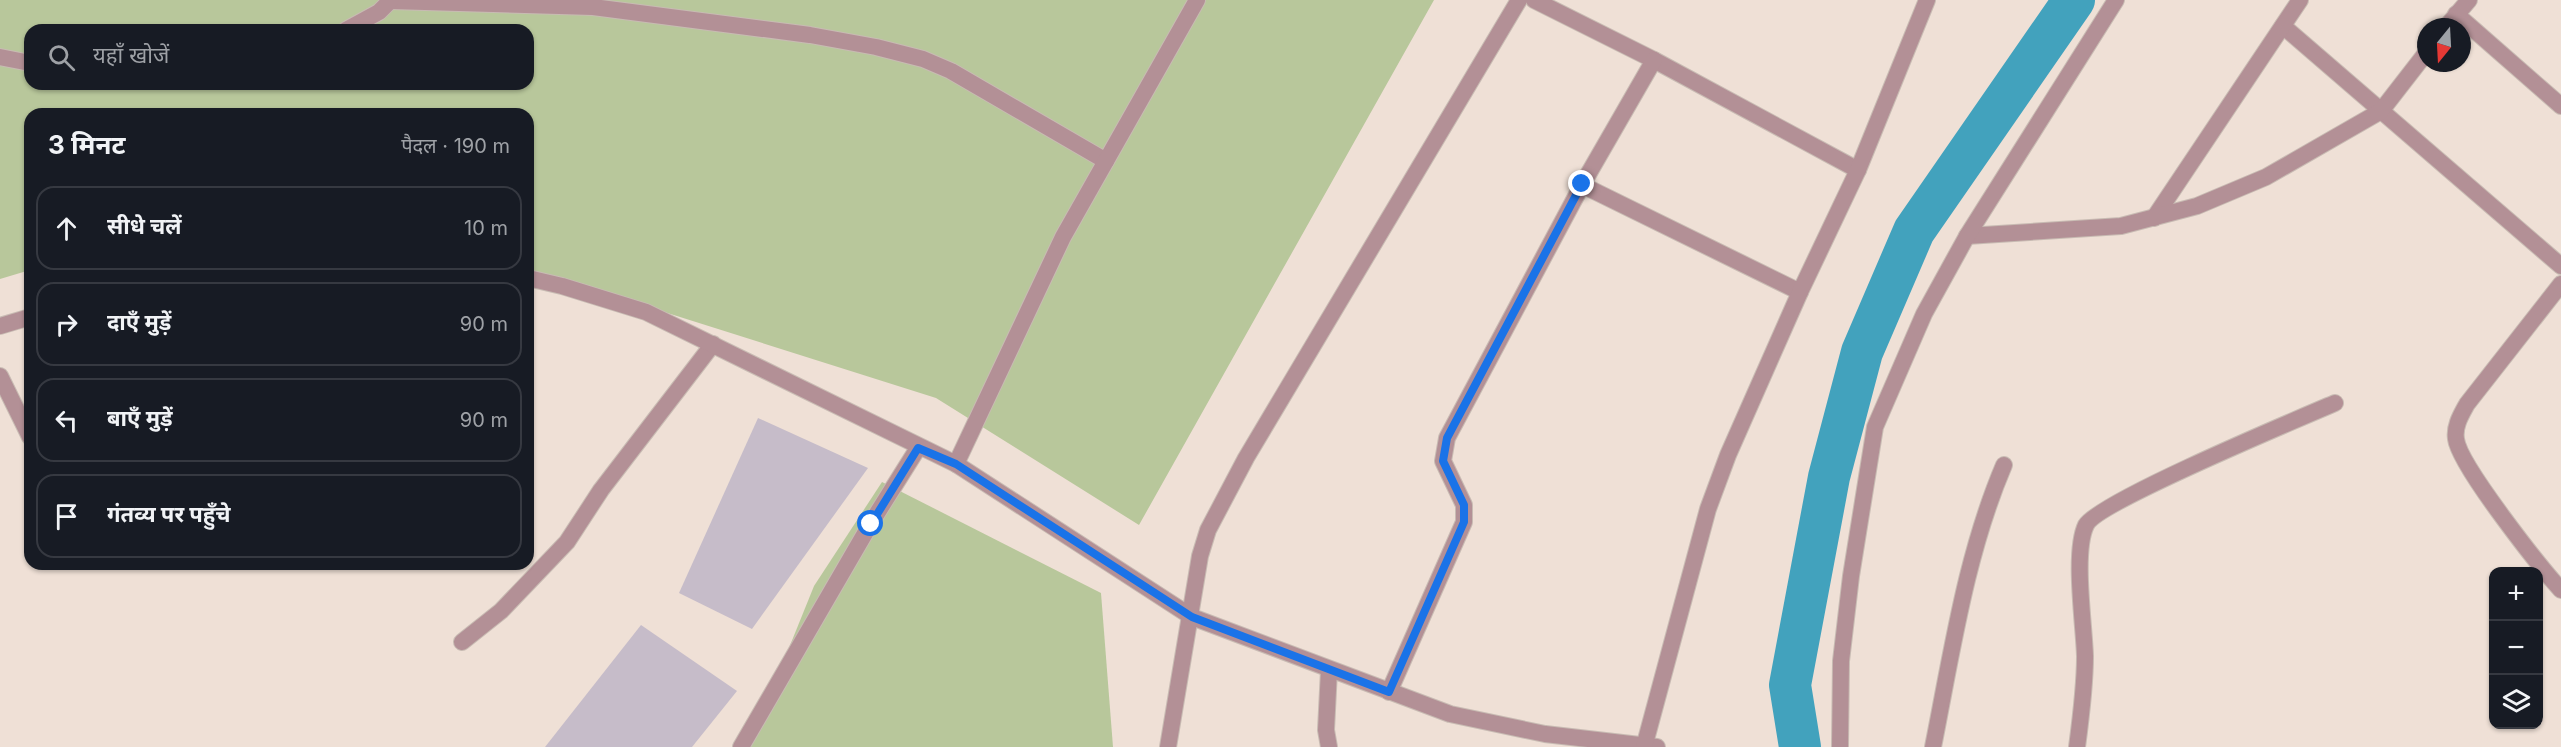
<!DOCTYPE html>
<html lang="hi">
<meta charset="utf-8">
<style>
:root{--surface:#171b24;--page:#242831;--text:#f1f3f6;--muted:#9ea1a6;--line:#363941}
body{margin:0;font-family:Inter,"Noto Sans Devanagari",sans-serif;background:var(--page);color:var(--text)}
.controls{position:absolute;right:18px;bottom:18px;display:grid;overflow:hidden;border-radius:12px;box-shadow:0 2px 4px #0004}
.controls button{width:54px;height:54px;display:grid;place-items:center;padding:0;border:0;border-bottom:2px solid var(--line);background:var(--surface);color:var(--text);font:30px sans-serif}
.compass{position:absolute;left:2417px;top:18px;width:54px;height:54px;border-radius:50%;background:var(--surface);box-shadow:0 2px 4px #0004;rotate:198deg}
.stop{position:absolute;width:18px;height:18px;margin:-14px;border:4px solid #1a73e8;border-radius:50%;background:#fff}
.stop.end{background:#1a73e8;border-color:#fff;box-shadow:0 2px 6px #0008}
.list{margin:0;padding:0;list-style:none}
h2{display:flex;justify-content:space-between;align-items:center;height:78px;margin:0;padding:0 24px;font-size:26px}
h2 small{font-size:20px;font-weight:400;color:var(--muted)}
.list li{display:grid;grid-template-columns:39px 1fr auto;gap:18px;align-items:center;box-sizing:border-box;height:84px;margin:0 12px 12px;padding:0 12px;border:2px solid var(--line);border-radius:18px}
.list b{display:block;font-size:22px;white-space:nowrap}
.list em{font-size:20px;font-style:normal;color:var(--muted)}
.icon{flex:none;width:33px;height:33px;fill:none;stroke:currentColor;stroke-width:2;stroke-linecap:round;stroke-linejoin:round}
.map{position:relative;flex:none;width:2561px;height:747px;overflow:hidden}
.search{position:absolute;background:var(--surface);box-shadow:0 2px 4px #0004;left:24px;top:24px;width:510px;height:66px;display:flex;align-items:center;gap:15px;box-sizing:border-box;padding:0 21px;border-radius:18px;color:var(--muted);font-size:22px}
.panel{position:absolute;background:var(--surface);box-shadow:0 2px 4px #0004;left:24px;top:108px;width:510px;height:462px;border-radius:18px}
.map>svg:first-child{display:block}
.green{fill:#b8c79b;fill-rule:evenodd}
.lines{fill:none;stroke-linecap:round;stroke-linejoin:round}
.canal{stroke:#42a2bd;stroke-width:42}
.building{fill:#c6bcc9}
.service-casing{stroke:#c8bbb3;stroke-width:18}
.minor-casing{stroke:#c8bbb3;stroke-width:18}
.tertiary-casing{stroke:#c8bbb3;stroke-width:18}
.service{stroke:#b39096;stroke-width:16}
.minor{stroke:#b39096;stroke-width:16}
.tertiary{stroke:#b39096;stroke-width:16}
.route{stroke:#1a73e8;stroke-width:8}
</style>
<div class="map">
<svg width="2561" height="747" viewBox="0 0 2561 747">
<rect width="100%" height="100%" fill="#efe0d6"/>
<!-- green -->
<g class="green">
<path d="M0,0H1434L1139,525L936,398L528,269V114H30V270L0,279ZM30,30H528V84H30Z"/>
<polygon points="882,482 1101,593 1113,747 749,747 814,586"/>
</g>
<g class="lines">
<!-- canal -->
<polyline class="canal" points="1800,747 1790,685 1829,477 1862,352 1914,231 2074,0"/>
</g>
<!-- building -->
<g class="building">
<polygon points="758,418 868,468 752,629 679,593"/>
<polygon points="641,625 737,691 692,747 545,747"/>
</g>
<g class="lines">
<!-- service casing -->
<g class="service-casing">
<g id="service">
<polyline points="0,376 30,437"/>
<polyline points="462,642 501,611 567,542 601,490 713,344"/>
</g>
</g>
<!-- minor casing -->
<g class="minor-casing">
<g id="minor">
<polyline points="1534,0 1654,60 1858,170"/>
<polyline points="391,1 593,7 810,35 876,47 923,59 951,71 1106,161"/>
<polyline points="2456,14 2561,106"/>
<polyline points="2283,26 2561,266"/>
<polyline points="2446,27 2469,0"/>
<polyline points="346,30 379,12 391,0"/>
<polyline points="0,57 30,63"/>
<polyline points="1582,185 1800,292"/>
<polyline points="2154,218 2300,0"/>
<polyline points="1967,236 2121,226 2197,206 2266,177 2381,111 2426,53"/>
<polyline points="528,278 562,286 646,312 956,464 1192,617 1450,714 1545,734 1657,747"/>
<path d="M2561,284L2467,404C2461,415 2454,426 2456,439C2459,465 2540,567 2561,590"/>
<polyline points="0,326 30,317"/>
<polyline points="956,464 1063,237 1197,0"/>
<polyline points="1329,670 1326,730 1329,747"/>
<polyline points="1389,692 1464,522 1464,505 1443,461 1447,438 1582,185 1654,60"/>
<polyline points="741,747 871,523 918,448"/>
<polyline points="1644,747 1708,509 1728,455 1800,292 1858,170 1927,0"/>
<polyline points="1840,747 1841,661 1851,576 1875,427 1924,314 1967,236 2116,0"/>
<path d="M1933,747C1952,652 1966,554 2004,465"/>
<path d="M2077,747C2081,717 2085,687 2085,656C2084,624 2073,552 2086,525C2097,503 2300,418 2335,403"/>
</g>
</g>
<!-- tertiary casing -->
<g class="tertiary-casing">
<polyline id="tertiary" points="1168,747 1200,556 1208,530 1246,458 1519,0"/>
</g>
<!-- service -->
<use href="#service" class="service"/>
<!-- minor -->
<use href="#minor" class="minor"/>
<!-- tertiary -->
<use href="#tertiary" class="tertiary"/>
</g>
<g class="lines">
<!-- route -->
<polyline class="route" points="871,524 918,448 956,464 1192,617 1389,692 1464,522 1464,505 1443,461 1447,438 1582,184"/>
</g>
</svg>
<div class="controls">
<button>+</button>
<button>−</button>
<button><svg class="icon" aria-label="layers" viewBox="0 0 24 24"><path d="M12 4l9 5-9 5-9-5zM3 14l9 5 9-5"/></svg></button>
</div>
<svg class="compass" viewBox="-18 -18 36 36"><path d="M0-13l5 13h-10z" fill="#e53935"/><path d="M0 13l5-13h-10z" fill="#9ea1a6"/></svg>
<div class="stop" style="left:871px;top:524px"></div>
<div class="stop end" style="left:1582px;top:184px"></div>
<div class="search"><svg class="icon" aria-label="search" viewBox="0 0 24 24"><circle cx="10" cy="10" r="6"/><path d="M15 15l6 6"/></svg>यहाँ खोजें</div>
<section class="panel">
<h2>3 मिनट<small>पैदल · 190 m</small></h2>
<ul class="list">
<li><svg class="icon" aria-label="ahead" viewBox="0 0 24 24"><path d="M12 20V5M6 11l6-6 6 6"/></svg><div><b>सीधे चलें</b></div><em>10 m</em></li>
<li><svg class="icon" aria-label="right" viewBox="0 0 24 24"><path d="M7 20v-9h11M14 6l5 5-5 5"/></svg><div><b>दाएँ मुड़ें</b></div><em>90 m</em></li>
<li><svg class="icon" aria-label="left" viewBox="0 0 24 24"><path d="M17 20v-9H6M10 6l-5 5 5 5"/></svg><div><b>बाएँ मुड़ें</b></div><em>90 m</em></li>
<li><svg class="icon" aria-label="arrive" viewBox="0 0 24 24"><path d="M6 21V4h12l-3 4 3 4H6"/></svg><div><b>गंतव्य पर पहुँचे</b></div></li>
</ul>
</section>
</div>
